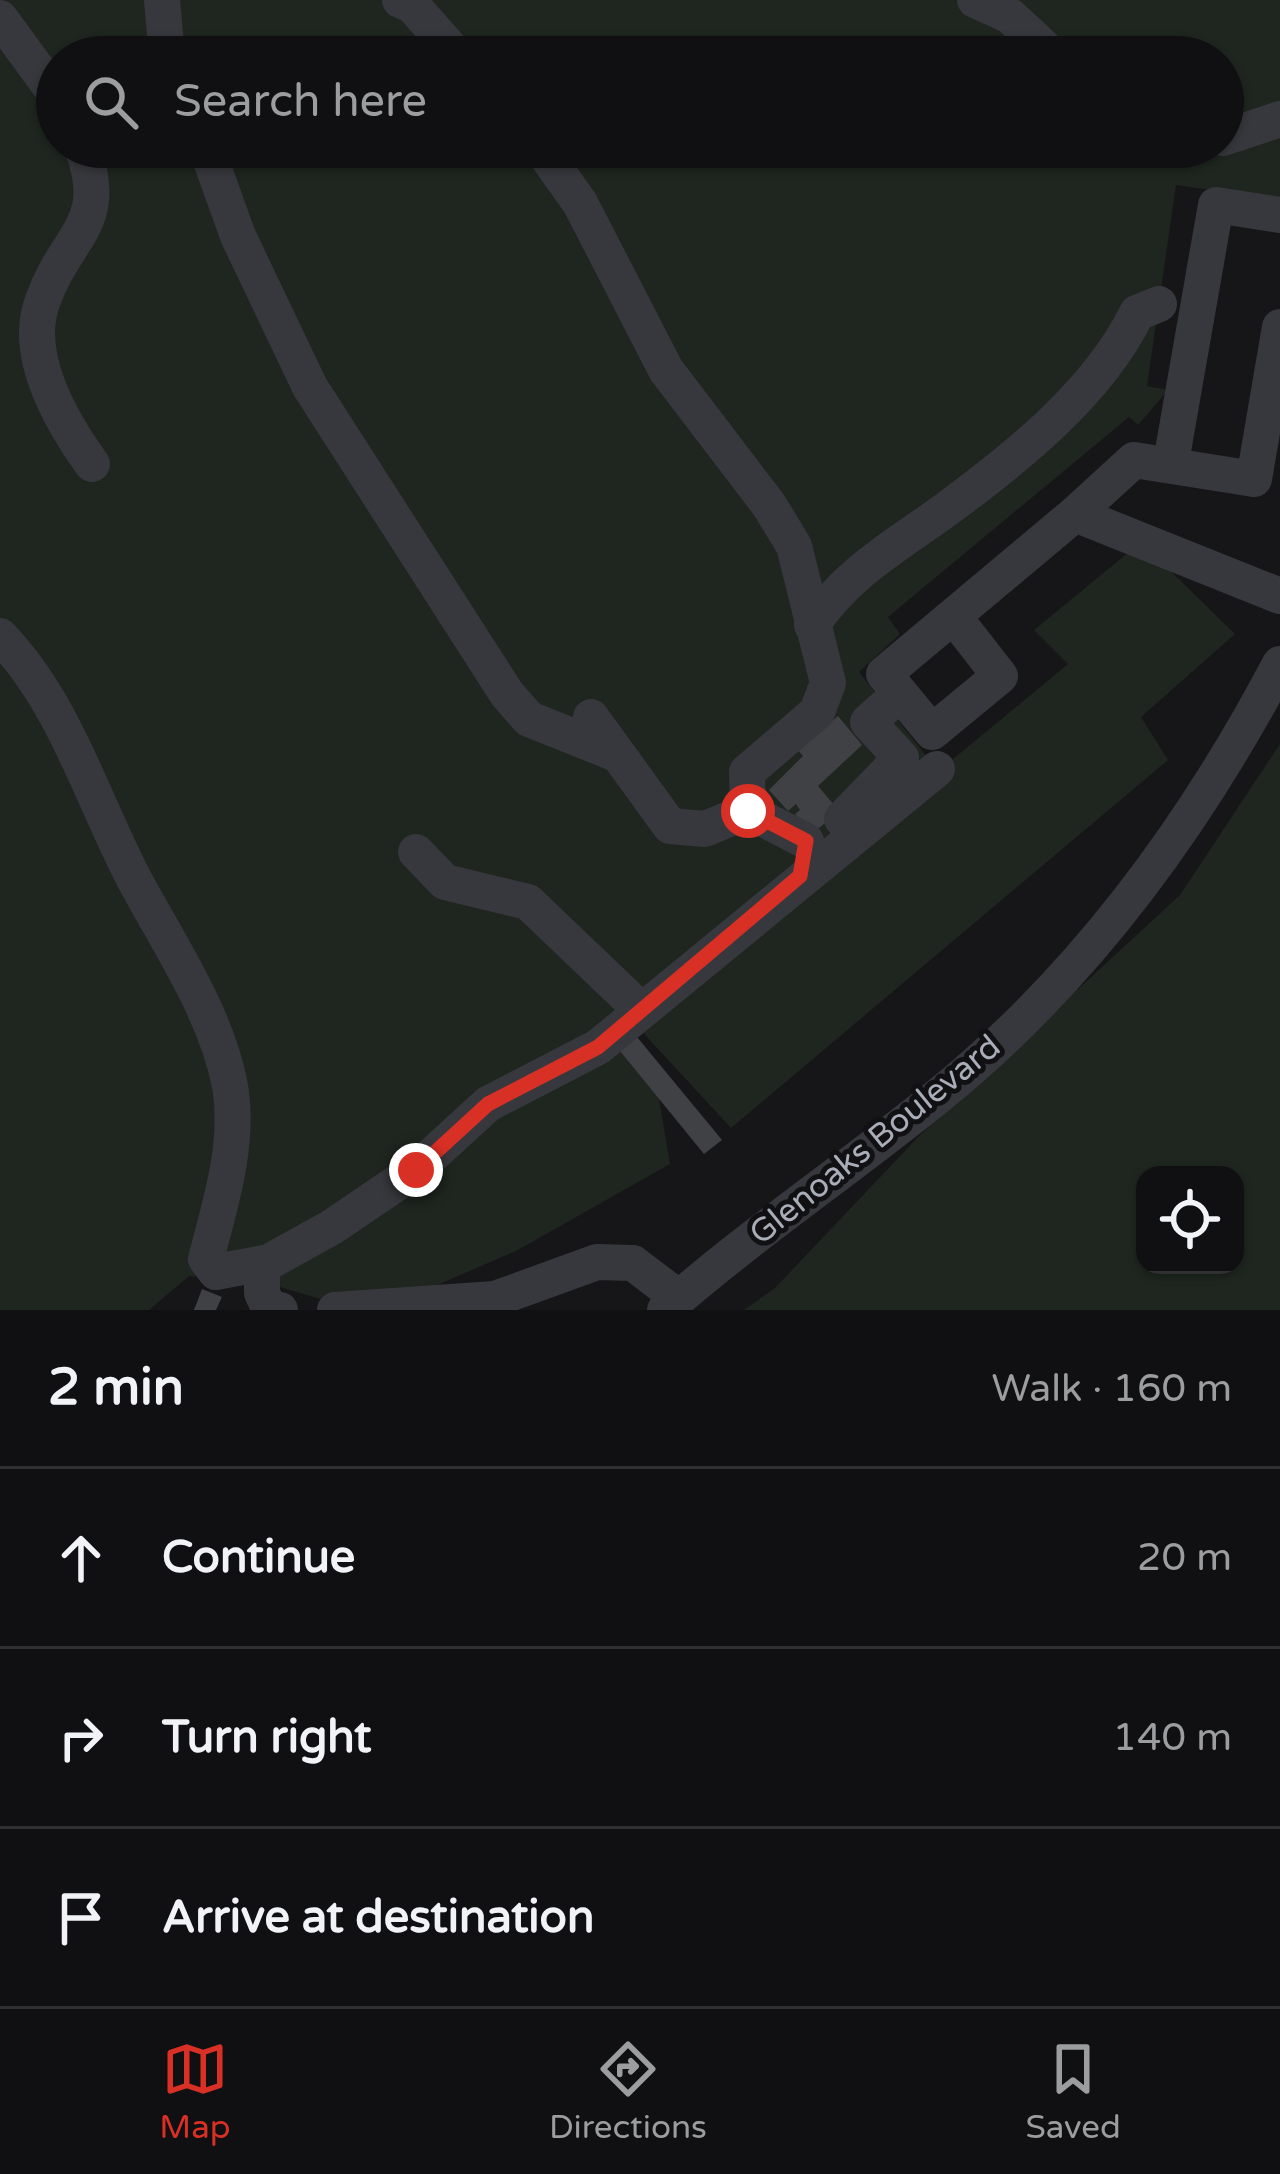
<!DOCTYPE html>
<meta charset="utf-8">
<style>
:root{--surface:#101012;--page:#1e1e20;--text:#f1f3f6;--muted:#9c9d9f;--line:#303032;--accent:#d93025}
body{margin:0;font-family:"Varela Round",sans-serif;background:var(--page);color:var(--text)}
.controls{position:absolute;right:36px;bottom:36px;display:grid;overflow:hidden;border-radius:24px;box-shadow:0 3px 9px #0004}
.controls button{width:108px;height:108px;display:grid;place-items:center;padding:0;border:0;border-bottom:3px solid var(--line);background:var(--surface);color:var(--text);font:60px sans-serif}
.stop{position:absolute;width:36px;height:36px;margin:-27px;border:9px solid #d93025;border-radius:50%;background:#fff}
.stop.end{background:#d93025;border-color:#fff;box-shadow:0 3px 12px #0008}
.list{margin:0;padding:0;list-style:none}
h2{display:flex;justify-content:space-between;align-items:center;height:156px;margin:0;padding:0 48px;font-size:51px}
h2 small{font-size:39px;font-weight:400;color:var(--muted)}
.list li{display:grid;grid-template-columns:78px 1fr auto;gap:36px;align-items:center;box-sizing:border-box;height:180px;padding:0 48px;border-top:3px solid var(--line)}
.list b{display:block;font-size:45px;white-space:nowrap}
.list em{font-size:39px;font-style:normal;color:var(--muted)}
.icon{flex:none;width:66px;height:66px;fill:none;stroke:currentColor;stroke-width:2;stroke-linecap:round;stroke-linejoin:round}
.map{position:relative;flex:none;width:1280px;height:1310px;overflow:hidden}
.search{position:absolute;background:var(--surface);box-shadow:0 3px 9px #0004;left:36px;right:36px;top:36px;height:132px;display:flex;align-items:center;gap:30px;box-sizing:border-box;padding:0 42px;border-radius:66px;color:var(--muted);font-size:45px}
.sheet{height:696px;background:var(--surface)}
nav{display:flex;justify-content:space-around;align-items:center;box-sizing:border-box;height:168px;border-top:3px solid var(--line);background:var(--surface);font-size:33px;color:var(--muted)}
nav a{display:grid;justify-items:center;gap:6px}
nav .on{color:var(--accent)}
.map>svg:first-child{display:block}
.green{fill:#1e261f;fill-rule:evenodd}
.building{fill:#404145}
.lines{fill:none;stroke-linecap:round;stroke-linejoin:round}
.minor{stroke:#37383d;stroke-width:36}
.route{stroke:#d93025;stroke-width:15}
.labels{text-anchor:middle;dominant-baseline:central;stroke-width:10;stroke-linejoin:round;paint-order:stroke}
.street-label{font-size:33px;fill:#a8adb8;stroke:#111113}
</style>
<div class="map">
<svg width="1280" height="1310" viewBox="0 0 1280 1310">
<rect width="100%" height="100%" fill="#161618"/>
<!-- green -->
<g class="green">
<path d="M0,0H1280V200L1176,185L1147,386L1168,390L1138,425L1129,417L888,617L900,634L859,672L937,769L614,1022L659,1099L670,1164L516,1251L428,1289L334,1303L270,1284L189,1276L149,1310H0ZM57,57H1223V147H57Z"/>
<polygon points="1141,542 1235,634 1141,717 1168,760 731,1128 634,1023 1068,664 1034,630"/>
<path d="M1280,744V1310H744L775,1288L921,1134L1180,895ZM1145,1175H1235V1265H1145Z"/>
</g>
<!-- building -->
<g class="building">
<polygon points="838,716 862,745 818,786 839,811 812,834 795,814 800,810 796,804 788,811 769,790 803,756 798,750"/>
<polygon points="637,1037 722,1140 704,1154 620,1051"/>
<polygon points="202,1289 222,1297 216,1310 194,1310"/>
</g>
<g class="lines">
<!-- minor -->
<g class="minor">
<polyline points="162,0 167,57"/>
<polyline points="400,0 413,6 458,57"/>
<polyline points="975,0 1010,16 1054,57"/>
<polyline points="0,18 57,96"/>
<polyline points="1223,138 1280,119"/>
<path d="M82,147C111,225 67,233 43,300C22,354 61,421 92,464"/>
<polyline points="206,147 238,236 310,387 507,694 529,719 614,753"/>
<polyline points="540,147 580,203 666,370 769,505 794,546 828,683 817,712 747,772 748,811 705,829 670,826 591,717"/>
<polyline points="1133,147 1158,147"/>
<polyline points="1171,462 1216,205 1280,215"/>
<polyline points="1075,514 1134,460 1254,479 1280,327"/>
<polyline points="954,617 1000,676 932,732 884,674 1075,514 1280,596"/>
<path d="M812,625C847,573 894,547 944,511C1015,459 1098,393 1137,313L1159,304"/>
<path d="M0,636C65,704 91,796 133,877C168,943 216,1012 230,1086C240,1143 220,1205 206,1259L216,1272L269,1262L332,1227L416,1170L488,1104L598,1047L937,769"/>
<polyline points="748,811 806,841"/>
<polyline points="842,819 901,758 868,722 886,706"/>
<polyline points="416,852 445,882 528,902 641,1010"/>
<polyline points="262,1264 262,1293 269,1308 280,1310"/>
<polyline points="335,1310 495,1299 597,1262 633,1263 679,1298"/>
<path d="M665,1310C752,1234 848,1169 937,1097C1082,980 1194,827 1280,664"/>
</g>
</g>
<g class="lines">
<!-- route -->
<polyline class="route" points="416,1170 488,1104 598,1047 800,876 806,841 748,811"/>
</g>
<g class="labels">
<!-- street labels -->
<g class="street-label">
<text transform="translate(875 1140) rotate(-39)">Glenoaks Boulevard</text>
</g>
</g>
</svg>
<div class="controls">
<button><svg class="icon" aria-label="locate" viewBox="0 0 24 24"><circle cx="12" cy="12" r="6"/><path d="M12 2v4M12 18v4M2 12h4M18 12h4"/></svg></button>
</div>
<div class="stop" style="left:748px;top:811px"></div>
<div class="stop end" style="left:416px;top:1170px"></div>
<div class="search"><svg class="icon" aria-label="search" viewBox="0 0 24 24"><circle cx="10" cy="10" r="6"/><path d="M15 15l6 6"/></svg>Search here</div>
</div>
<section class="sheet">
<h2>2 min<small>Walk · 160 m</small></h2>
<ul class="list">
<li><svg class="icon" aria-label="ahead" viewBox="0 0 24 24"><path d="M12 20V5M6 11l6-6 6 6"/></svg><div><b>Continue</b></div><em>20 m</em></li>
<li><svg class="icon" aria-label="right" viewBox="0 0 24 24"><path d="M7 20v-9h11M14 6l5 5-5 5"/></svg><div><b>Turn right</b></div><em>140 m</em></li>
<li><svg class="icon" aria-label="arrive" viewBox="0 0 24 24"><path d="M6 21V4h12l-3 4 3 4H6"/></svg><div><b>Arrive at destination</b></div></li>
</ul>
</section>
<nav>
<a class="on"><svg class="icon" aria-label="map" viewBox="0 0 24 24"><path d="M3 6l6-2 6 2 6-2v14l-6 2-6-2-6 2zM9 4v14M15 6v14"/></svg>Map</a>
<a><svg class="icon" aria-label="directions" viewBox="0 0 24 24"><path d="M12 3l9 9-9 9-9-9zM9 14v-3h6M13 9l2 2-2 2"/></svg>Directions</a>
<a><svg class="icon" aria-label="saved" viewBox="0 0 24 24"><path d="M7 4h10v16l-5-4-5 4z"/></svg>Saved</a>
</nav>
